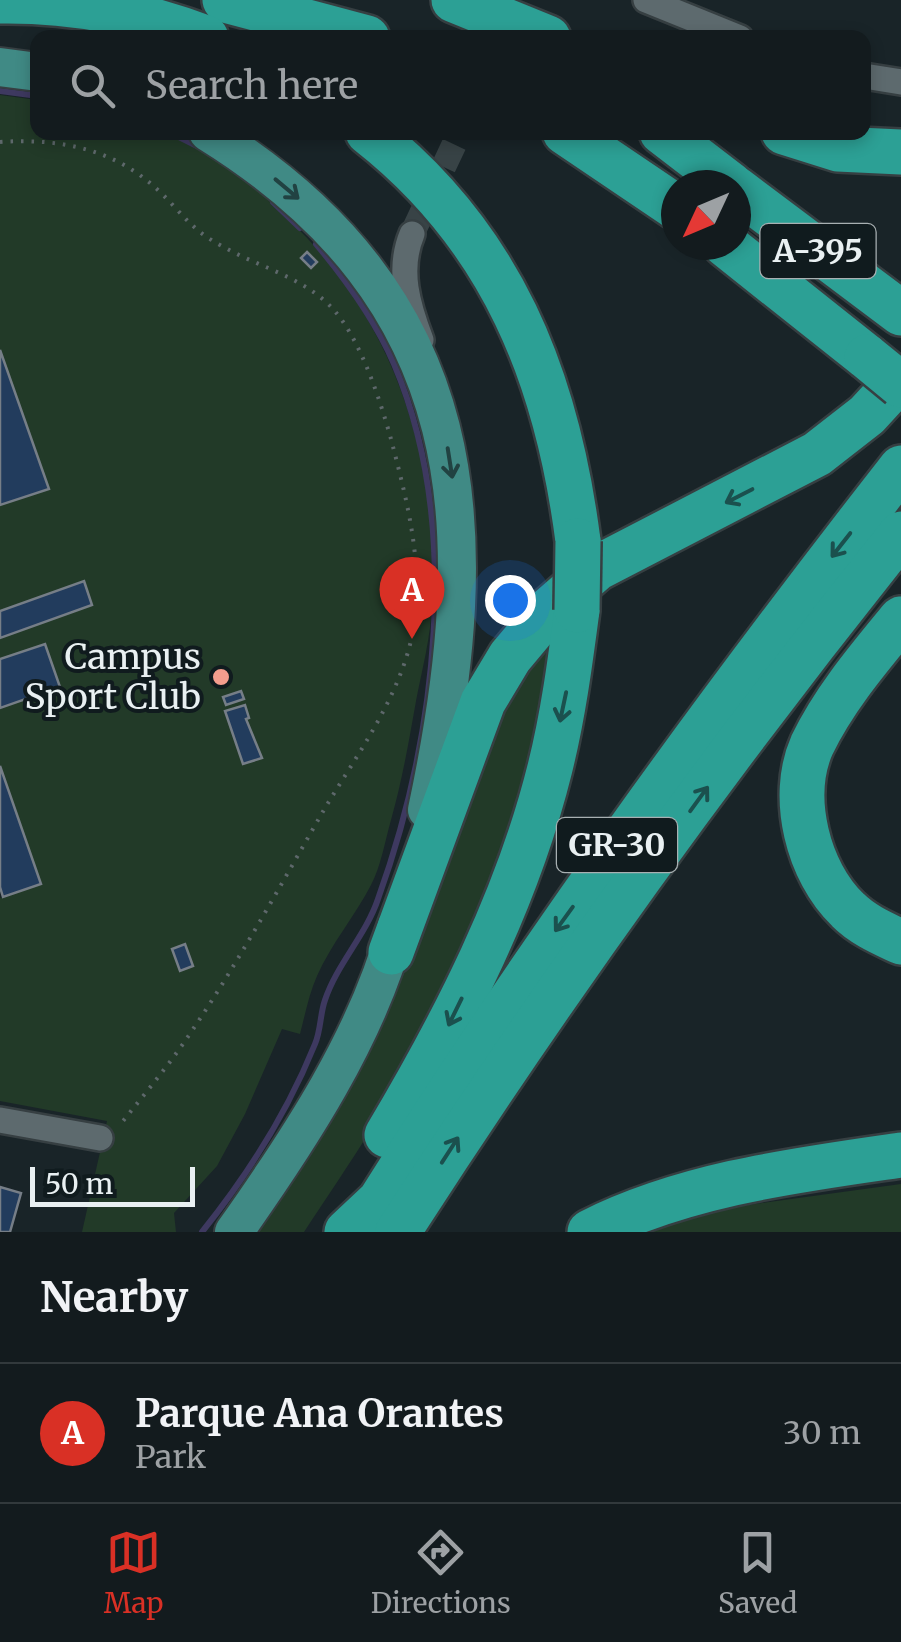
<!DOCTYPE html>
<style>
:root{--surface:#131b1e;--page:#20282b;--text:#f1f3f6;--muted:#9da1a4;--line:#32393c;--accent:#d93025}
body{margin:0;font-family:Merriweather,serif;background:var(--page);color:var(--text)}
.compass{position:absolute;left:661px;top:170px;width:90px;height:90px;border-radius:50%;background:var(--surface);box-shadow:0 5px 15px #0003;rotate:226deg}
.scale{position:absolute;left:30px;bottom:25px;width:165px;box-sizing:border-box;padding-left:10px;border:5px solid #e9f0f2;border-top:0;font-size:28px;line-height:35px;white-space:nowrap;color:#e9f0f2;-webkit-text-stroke:8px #101b1e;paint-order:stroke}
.you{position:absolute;left:510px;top:600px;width:35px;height:35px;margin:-25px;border:8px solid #fff;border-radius:50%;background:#1a73e8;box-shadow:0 0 0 15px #1a73e833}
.badge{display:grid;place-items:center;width:65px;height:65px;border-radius:50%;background:var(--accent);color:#fff;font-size:32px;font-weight:700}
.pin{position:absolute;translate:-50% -82px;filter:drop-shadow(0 2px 5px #0008)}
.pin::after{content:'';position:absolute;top:52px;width:35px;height:30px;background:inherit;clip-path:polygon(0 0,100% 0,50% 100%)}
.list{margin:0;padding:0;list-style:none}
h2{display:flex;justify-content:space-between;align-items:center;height:130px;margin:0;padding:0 40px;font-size:42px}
h2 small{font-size:32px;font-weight:400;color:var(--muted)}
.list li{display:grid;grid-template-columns:65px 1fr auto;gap:30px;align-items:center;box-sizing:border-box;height:140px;padding:0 40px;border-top:2px solid var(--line)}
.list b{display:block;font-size:38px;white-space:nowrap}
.list p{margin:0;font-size:32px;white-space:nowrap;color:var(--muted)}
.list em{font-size:32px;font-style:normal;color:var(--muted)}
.icon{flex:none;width:55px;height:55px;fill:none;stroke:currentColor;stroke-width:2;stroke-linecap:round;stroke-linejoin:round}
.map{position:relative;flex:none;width:901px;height:1232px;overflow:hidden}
.search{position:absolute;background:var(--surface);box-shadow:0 5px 15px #0003;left:30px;right:30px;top:30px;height:110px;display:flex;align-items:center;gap:25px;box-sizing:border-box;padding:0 35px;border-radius:20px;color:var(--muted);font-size:38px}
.sheet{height:270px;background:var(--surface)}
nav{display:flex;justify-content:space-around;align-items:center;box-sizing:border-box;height:140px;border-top:2px solid var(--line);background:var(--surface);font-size:28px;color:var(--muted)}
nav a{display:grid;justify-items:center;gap:5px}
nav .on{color:var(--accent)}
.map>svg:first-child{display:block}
.green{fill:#223a28}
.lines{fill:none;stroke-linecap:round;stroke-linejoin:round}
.stream{stroke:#3e3960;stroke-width:6}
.building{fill:#223c5d;stroke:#767e87;stroke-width:2.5}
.street-tunnel{stroke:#384346;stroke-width:25;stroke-dasharray:25 12;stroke-linecap:butt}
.street-casing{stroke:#363f42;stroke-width:30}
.primary-casing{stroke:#363f42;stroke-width:42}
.highway-casing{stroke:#363f42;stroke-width:50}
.path{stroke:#5e686b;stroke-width:4;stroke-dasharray:2.5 8;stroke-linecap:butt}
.street{stroke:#5d6a6e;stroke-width:25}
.primary{stroke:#408a85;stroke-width:38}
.highway{stroke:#2ca095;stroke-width:45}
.highway-bridge-casing{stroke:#363f42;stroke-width:50;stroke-linecap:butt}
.highway-bridge{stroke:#2ca095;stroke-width:45}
.oneway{stroke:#214242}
.oneway2{stroke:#1b504e}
.poi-dot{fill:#f49d8d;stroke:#101b1e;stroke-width:4}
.labels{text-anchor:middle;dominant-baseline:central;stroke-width:8;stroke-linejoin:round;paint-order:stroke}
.shield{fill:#101b1e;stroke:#a8b0b2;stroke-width:2.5}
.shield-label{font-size:32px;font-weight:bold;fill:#e9f0f2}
.poi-label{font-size:35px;fill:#e9f0f2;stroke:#101b1e;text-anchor:end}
</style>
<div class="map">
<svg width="901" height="1232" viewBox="0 0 901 1232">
<rect width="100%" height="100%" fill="#192428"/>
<!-- green -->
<g class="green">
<path d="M0,95L37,100L38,132C66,132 143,127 166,134C215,151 253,185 289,220C394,319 440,461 432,604C431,636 422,670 416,701C409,741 402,781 391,820C385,841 381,866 371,885C355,916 331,944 317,976C309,994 305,1015 300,1034L282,1029L245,1114L217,1166L174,1213L176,1232H82L107,1121L0,1101V898L41,883L0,766V708L60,686L45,644L0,659Z"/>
<path d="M553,615C542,755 491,897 431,1023C396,1096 349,1164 304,1232H252L474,742Z"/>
<polygon points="901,1184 901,1232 639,1232 712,1210"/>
</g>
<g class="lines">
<!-- stream -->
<g class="stream">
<polyline points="0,91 38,96"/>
<polyline points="169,132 199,147"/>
<polyline points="273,202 300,228"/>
<path d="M202,1232C247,1176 288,1111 315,1044C321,1030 320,1014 325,1000C337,964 366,935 378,899C436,738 463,526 394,364C375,320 347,281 316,244"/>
</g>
</g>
<!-- building -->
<g class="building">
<polygon points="307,252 317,262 311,268 301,258"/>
<polygon points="0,350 49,489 0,505"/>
<polygon points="84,581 92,605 0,638 0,611"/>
<polygon points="45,644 60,687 0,708 0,659"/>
<polygon points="241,691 244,699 226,705 223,697"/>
<polygon points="245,705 249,718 246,719 262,758 243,764 225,711"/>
<polygon points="0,766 41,884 3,897 0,887"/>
<polygon points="185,944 193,966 180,971 172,949"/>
<polygon points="0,1187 21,1193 10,1232 0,1232"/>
</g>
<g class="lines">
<!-- street-tunnel -->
<polyline class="street-tunnel" points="412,234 460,132"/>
<!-- street casing -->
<g class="street-casing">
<g id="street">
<polyline points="646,0 740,38"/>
<polyline points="864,76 901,82"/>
<path d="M412,234C397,270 408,306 421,340"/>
<polyline points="0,1120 100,1138"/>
</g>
</g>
<!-- primary casing -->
<g class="primary-casing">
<g id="primary">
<polyline points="0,67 38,72"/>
<path d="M208,132C477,299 487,527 427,810"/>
<path d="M234,1232C299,1140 368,1036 397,926"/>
</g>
</g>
<!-- highway casing -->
<g class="highway-casing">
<g id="highway">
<polyline points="225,0 367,38"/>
<polyline points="454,0 548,38"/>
<path d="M0,1C71,0 140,13 206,38"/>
<path d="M368,132C502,237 557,377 578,541"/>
<polyline points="565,132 676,207"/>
<polyline points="662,132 731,185"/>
<polyline points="784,132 838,149 901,152"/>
<polyline points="736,189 901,313"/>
<polyline points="726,245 867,357"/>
<path d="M901,619C869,658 834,699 812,745C789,797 808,872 848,910C863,925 882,933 901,942"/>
<polyline points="391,952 483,702 510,657 551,608 597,568 817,454 867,415 901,378"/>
<path d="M387,1135C455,1021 518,897 550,768C563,716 570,663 577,610"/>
<path d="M347,1232L380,1201C540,946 716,705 901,468"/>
<path d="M398,1232C553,991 722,757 901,534"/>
<path d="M590,1232C685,1184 797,1170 901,1155"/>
</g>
</g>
<!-- path -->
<path class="path" d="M0,142C60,138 116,149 160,192C184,215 190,229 222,246C258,267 304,277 333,309C361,340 380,400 391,439C406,497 422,557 415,618C407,687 360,750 325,808C280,886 236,967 185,1041C165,1070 142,1097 120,1125"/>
<!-- street -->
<use href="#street" class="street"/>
<!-- primary -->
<use href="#primary" class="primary"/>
<!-- highway -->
<use href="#highway" class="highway"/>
<!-- highway-bridge casing -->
<g class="highway-bridge-casing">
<g id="highway-bridge">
<polyline points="867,357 901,385"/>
<polyline points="577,610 578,541"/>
</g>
</g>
<!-- highway-bridge -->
<use href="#highway-bridge" class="highway-bridge"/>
</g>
<!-- one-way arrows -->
<defs><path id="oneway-shaft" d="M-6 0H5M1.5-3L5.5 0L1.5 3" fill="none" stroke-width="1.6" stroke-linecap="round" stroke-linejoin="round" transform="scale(2.5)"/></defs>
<g class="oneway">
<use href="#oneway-shaft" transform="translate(287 189) rotate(40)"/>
<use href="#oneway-shaft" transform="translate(450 463) rotate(81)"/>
</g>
<g class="oneway2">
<use href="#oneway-shaft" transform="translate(739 496) rotate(153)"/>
<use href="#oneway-shaft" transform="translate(841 545) rotate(128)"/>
<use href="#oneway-shaft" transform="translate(563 707) rotate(102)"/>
<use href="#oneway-shaft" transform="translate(699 799) rotate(-54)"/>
<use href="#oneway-shaft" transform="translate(564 919) rotate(126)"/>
<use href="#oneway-shaft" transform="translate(455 1012) rotate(116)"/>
<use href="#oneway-shaft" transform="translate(450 1150) rotate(-57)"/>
</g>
<!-- markers -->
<circle class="poi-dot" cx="221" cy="677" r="10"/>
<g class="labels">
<!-- shield labels -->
<g class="shield">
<rect x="760.5" y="224" width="115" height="54" rx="8"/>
<rect x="557" y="818" width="120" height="54" rx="8"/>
</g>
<g class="shield-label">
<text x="818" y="251">A-395</text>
<text x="617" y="845">GR-30</text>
</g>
<!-- poi labels -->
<g class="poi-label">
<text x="201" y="657">Campus<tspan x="201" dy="40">Sport Club</tspan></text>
</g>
</g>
</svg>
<svg class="compass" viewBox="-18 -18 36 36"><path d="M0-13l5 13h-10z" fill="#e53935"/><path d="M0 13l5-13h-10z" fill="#9da1a4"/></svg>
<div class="scale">50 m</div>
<div class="you"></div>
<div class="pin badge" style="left:412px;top:639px">A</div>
<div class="search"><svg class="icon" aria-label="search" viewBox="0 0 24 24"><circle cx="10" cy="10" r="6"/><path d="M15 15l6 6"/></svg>Search here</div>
</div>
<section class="sheet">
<h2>Nearby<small></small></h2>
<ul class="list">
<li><span class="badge">A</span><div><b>Parque Ana Orantes</b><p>Park</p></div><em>30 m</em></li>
</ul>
</section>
<nav>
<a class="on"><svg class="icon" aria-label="map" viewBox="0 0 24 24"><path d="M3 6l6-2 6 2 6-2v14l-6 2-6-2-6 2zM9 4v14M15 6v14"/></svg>Map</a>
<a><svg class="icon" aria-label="directions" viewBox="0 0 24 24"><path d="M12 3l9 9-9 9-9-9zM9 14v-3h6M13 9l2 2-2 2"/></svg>Directions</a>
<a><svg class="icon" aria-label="saved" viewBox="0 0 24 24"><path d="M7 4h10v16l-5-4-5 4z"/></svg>Saved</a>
</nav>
